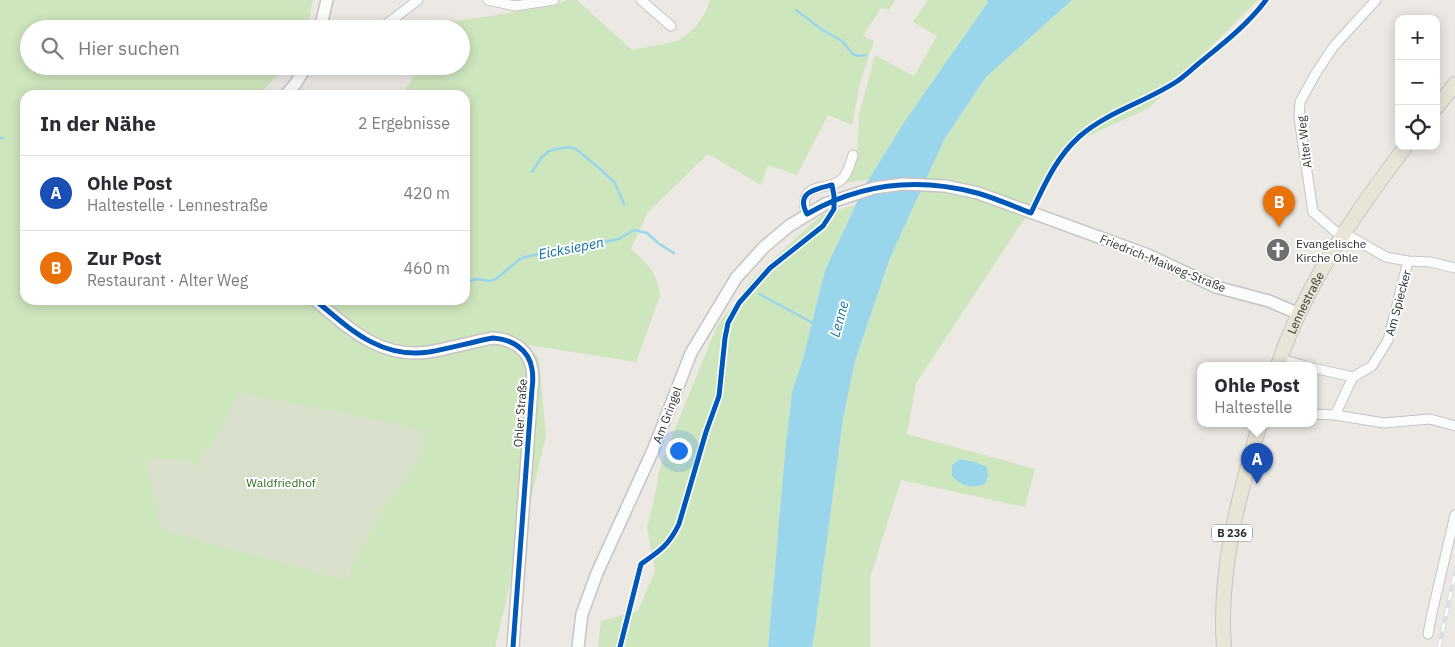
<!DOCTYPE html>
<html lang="de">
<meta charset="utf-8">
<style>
:root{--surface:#fff;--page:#f7f7f7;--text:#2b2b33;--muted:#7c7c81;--line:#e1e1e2;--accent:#111827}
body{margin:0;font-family:"IBM Plex Sans",sans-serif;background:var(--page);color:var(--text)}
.controls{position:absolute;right:15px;top:15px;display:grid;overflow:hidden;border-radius:10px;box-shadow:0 2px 12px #0003}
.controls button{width:45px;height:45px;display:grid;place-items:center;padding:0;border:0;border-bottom:1px solid var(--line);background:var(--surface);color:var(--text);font:25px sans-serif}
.you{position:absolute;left:678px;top:450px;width:18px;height:18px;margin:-12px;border:4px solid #fff;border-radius:50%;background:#1a73e8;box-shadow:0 0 0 8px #1a73e833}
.badge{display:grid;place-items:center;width:32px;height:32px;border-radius:50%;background:var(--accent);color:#fff;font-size:16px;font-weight:700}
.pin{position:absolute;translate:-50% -41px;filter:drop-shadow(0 1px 2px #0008)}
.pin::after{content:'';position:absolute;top:26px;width:18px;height:15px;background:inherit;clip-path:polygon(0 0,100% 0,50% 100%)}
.popup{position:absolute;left:1197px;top:362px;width:120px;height:65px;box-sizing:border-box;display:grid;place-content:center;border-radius:10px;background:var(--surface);filter:drop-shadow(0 1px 4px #0005);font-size:16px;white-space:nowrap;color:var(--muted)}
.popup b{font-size:19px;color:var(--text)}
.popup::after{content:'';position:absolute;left:50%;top:100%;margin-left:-10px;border:10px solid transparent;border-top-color:var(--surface)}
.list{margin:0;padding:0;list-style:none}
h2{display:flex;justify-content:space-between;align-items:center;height:65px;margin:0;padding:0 20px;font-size:21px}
h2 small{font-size:16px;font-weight:400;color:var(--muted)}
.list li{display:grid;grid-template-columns:32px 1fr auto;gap:15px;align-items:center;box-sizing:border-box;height:75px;padding:0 20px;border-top:1px solid var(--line)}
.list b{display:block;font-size:19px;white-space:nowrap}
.list p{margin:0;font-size:16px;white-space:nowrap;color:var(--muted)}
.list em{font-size:16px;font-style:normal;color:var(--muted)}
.icon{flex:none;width:28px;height:28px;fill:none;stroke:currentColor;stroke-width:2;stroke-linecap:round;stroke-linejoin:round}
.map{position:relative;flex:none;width:1455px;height:647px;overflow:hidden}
.search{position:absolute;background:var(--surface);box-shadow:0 2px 12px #0003;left:20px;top:20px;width:450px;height:55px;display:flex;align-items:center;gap:12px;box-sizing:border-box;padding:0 18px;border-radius:28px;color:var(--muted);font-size:19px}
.panel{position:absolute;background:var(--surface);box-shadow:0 2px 12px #0003;left:20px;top:90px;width:450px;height:215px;border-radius:15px}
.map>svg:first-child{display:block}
.green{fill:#cee6be;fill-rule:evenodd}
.cemetery{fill:#d8e0cc}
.water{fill:#99d6ec}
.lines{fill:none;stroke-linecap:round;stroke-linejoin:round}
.stream{stroke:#99d6ec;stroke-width:2.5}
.minor-casing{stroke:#c5c4c5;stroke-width:11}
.tertiary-casing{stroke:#c5c4c5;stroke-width:14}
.primary-casing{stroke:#c6c5c4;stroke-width:16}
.minor{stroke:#fcfcfb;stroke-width:9}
.tertiary{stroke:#fcfcfb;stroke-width:11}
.primary{stroke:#e8e4d6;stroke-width:14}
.rail-casing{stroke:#dfdfe1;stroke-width:4.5}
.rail{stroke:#fff;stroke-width:2.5;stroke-dasharray:8;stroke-linecap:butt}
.cycleway-casing{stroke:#fff;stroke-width:8}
.cycleway{stroke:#0057b8;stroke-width:5}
.labels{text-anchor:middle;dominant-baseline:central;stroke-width:4;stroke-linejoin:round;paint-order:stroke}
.shield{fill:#fff;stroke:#6d6d6d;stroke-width:1}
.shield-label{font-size:11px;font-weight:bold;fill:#2e2e2e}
.street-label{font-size:12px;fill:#2e2e2e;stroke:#fff}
.poi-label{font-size:12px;fill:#2e2e2e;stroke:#fff;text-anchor:start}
.park-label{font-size:12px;fill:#2c6e1b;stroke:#fff}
.water-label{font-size:14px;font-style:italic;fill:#0d6fa3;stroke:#fff}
</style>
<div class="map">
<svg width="1455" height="647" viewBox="0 0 1455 647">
<rect width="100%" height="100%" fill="#ece8e4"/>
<!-- green -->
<g class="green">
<path d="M0,0H313L307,29H29V66H287L258,95H25V300H465V95H403L419,66H461V29H440L443,23L553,6L567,0H577L632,50C643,47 670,44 679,40C694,32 706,16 710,0H895L889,10L881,8L863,36L874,41L860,83L852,125L828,115L797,175L768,165L761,185L708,154L648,212L631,249C647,263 658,273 660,296L636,362L528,345L539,359L546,436L495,647H0ZM326,409L408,475L383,506L345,580L145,459H186L194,469L199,465L202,450L209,451L314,411L321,413Z"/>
<polygon points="928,0 987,0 988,2 905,121 869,179 845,183 857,156 859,114 875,55 914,76 937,36 913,22"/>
<path d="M1072,0H1258L1149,108L1062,148C1048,170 1036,194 1025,218L916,383L907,434L1035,469L1025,507L901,480L870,578V647H812L815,630L843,419L855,361L890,258L944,140L986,77Z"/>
<polygon points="855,205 825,270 804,355 792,392 785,453 768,647 598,647 601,621 638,611 655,571 647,527 655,496 659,472 666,451 717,326 754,277 821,215"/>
</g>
<!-- cemetery -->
<polygon class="cemetery" points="239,393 314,408 315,411 321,413 326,409 330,409 423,431 422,452 408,475 383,506 345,580 162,530 145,459 186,459 194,469 199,465 202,449 209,450"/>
<!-- water -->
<g class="water">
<polygon points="987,0 1072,0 986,77 944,140 890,258 855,361 843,419 815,630 812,647 768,647 785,453 792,392 804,355 825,270 864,187 905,121 988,2"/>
<path d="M960,459L975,462L987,467L988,476L986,483C972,490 962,486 952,476V465Z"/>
</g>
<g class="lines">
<!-- stream -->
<g class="stream">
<polyline points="796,10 821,29 842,41 853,54 858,56 866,55"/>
<polyline points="0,138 3,138"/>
<polyline points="532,172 541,158 549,151 557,149 570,147 576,149 598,167 615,183 624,204"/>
<polyline points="465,282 477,279 489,281 496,279 520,259 529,256 619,239 634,230 647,233 658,243 674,253"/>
<polyline points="759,294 813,323"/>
</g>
<!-- minor casing -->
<g class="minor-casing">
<g id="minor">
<polyline points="488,0 515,6 554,0"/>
<polyline points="641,0 671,26"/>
<polyline points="380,29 418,0"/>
<path d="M807,214C803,206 803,195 812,190C821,185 833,187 841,180C848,174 850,164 853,155"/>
<polyline points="1344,233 1386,257 1408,261 1430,262 1455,268"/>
<polyline points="1342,237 1313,212 1299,118 1300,102 1316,73 1334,46 1376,0"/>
<polyline points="1280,359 1303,365"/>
<polyline points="1313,368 1353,377"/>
<polyline points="1313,414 1335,415 1384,423 1430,419 1455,426"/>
<polyline points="1335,415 1353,377 1372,366 1388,340 1408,261"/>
<polyline points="1428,634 1432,613 1455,515"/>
</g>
</g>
<!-- tertiary casing -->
<g class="tertiary-casing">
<g id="tertiary">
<polyline points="320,29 327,0"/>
<polyline points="286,95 296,83 306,66"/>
<path d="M315,300C350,329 380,359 429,352C451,348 472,342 493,338C511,339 529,349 532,369C533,375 533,382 532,389L513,647"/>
<polyline points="578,647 582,614 597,573 654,448 691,353 736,278 764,247 789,226 825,204 874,188 903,184 945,186 978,193 1148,255 1216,287 1269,301 1299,314"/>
</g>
</g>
<!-- primary casing -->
<g class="primary-casing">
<g id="primary">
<polyline points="1436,108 1455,84"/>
<path id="s1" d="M1278,365C1305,285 1355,213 1406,146"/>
<path d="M1224,647C1218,570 1239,496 1260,423"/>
</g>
</g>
<!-- minor -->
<use href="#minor" class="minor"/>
<!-- tertiary -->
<use href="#tertiary" class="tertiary"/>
<!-- primary -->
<use href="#primary" class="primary"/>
<!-- rail casing -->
<g class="rail-casing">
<polyline id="rail" points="1439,647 1455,573"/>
</g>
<!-- rail -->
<use href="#rail" class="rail"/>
<!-- cycleway casing -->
<g class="cycleway-casing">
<g id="cycleway">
<path d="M315,300C350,329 380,359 429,352C451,348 472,342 493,338C511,339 529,349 532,369C533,375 533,382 532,389L513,647"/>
<path d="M620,647L641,564C660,551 669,545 679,524L706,432L719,396L725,338L728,323L739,303L770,268L823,226L834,209V196L832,185C816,189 795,192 807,214C861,183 917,177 977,193C995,198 1013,206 1031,213C1044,186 1056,157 1080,136C1108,112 1145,102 1176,82C1185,76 1194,67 1203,60C1225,42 1249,23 1266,0"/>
</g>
</g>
<!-- cycleway -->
<use href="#cycleway" class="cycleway"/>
</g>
<!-- icons -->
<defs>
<g id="church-disc" transform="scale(1.25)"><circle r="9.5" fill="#706f6e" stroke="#fff"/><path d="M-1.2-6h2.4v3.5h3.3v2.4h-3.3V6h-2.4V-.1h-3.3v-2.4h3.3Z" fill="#fff"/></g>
</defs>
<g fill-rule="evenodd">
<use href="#church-disc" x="1278" y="250"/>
</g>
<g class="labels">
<!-- shield labels -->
<rect class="shield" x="1212" y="524.5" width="40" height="17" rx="4"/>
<g class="shield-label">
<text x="1232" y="533">B 236</text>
</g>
<!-- street labels -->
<g class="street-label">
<text transform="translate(1304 142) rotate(-97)">Alter Weg</text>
<text transform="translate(1163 263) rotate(22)">Friedrich-Maiweg-Straße</text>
<text transform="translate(1398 303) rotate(-75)">Am Spiecker</text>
<text stroke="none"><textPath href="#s1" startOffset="68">Lennestraße</textPath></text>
<text transform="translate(520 413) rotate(-86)">Ohler Straße</text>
<text transform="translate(667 415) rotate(-69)">Am Gringel</text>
</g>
<!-- poi labels -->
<g class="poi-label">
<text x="1296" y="243">Evangelische<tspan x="1296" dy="14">Kirche Ohle</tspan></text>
</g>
<!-- park labels -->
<g class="park-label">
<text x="281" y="482">Waldfriedhof</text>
</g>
<!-- water labels -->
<g class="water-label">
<text transform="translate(571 248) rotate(-11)">Eicksiepen</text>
<text transform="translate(839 319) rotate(-75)">Lenne</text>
</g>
</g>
</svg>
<div class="controls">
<button>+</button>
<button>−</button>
<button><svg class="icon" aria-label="locate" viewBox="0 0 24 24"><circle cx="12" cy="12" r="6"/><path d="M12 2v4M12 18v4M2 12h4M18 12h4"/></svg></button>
</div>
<div class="you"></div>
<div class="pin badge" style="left:1257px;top:484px;background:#1a4fb4">A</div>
<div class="popup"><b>Ohle Post</b>Haltestelle</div>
<div class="pin badge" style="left:1279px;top:227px;background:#e8710a">B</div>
<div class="search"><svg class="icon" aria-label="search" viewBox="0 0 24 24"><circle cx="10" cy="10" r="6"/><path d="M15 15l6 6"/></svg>Hier suchen</div>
<section class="panel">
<h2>In der Nähe<small>2 Ergebnisse</small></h2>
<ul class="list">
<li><span class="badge" style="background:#1a4fb4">A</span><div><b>Ohle Post</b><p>Haltestelle · Lennestraße</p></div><em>420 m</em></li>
<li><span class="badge" style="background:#e8710a">B</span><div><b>Zur Post</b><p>Restaurant · Alter Weg</p></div><em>460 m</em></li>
</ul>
</section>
</div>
